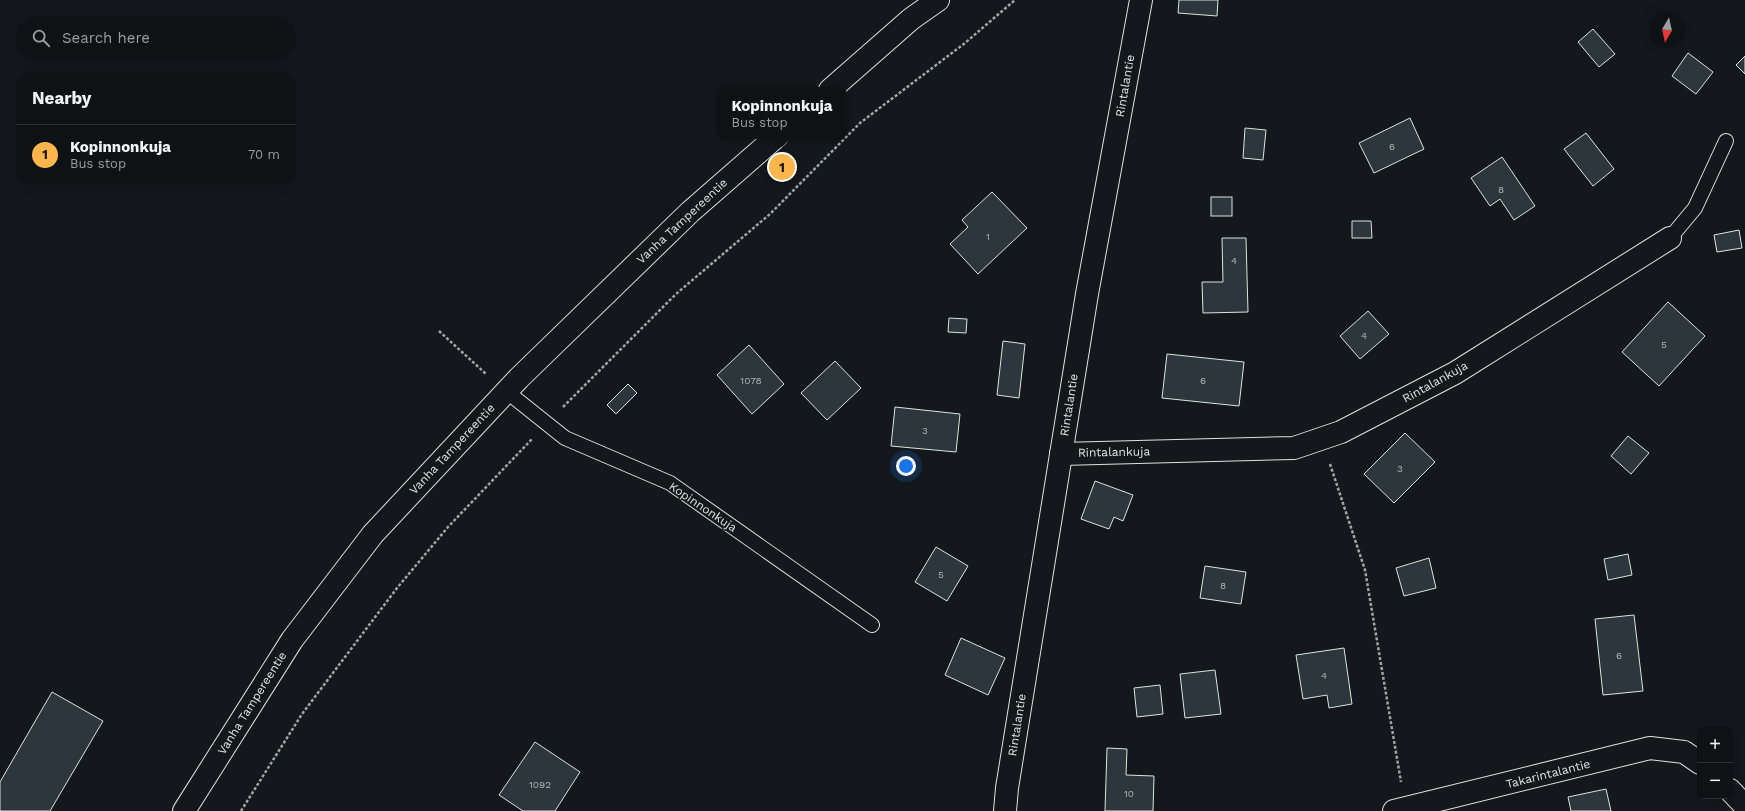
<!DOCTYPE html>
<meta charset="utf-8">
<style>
:root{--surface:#0f1215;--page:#181b1e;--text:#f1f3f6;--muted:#9b9ea0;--line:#2f3234;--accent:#ffb74d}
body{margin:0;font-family:"Work Sans",sans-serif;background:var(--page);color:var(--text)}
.controls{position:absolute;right:12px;bottom:12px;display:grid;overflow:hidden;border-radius:8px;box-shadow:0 2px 10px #0003}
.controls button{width:36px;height:36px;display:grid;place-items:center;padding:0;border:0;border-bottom:1px solid var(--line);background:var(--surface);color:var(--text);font:20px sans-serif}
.compass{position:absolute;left:1649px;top:12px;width:36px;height:36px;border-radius:50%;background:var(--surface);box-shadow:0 2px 10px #0003;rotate:189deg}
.you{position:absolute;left:906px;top:466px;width:14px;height:14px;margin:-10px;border:3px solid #fff;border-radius:50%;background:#1a73e8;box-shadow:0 0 0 6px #1a73e833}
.badge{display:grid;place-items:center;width:26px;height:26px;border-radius:50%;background:var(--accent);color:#111;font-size:13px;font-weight:700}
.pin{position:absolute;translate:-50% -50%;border:2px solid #fff;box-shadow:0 1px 4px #0006}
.popup{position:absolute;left:717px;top:87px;width:130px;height:52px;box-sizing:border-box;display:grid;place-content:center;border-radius:8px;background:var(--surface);filter:drop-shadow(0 1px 3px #0005);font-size:13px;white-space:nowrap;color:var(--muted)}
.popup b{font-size:15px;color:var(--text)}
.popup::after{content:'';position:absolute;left:50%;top:100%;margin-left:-8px;border:8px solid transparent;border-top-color:var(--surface)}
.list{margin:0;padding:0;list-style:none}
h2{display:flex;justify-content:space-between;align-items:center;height:52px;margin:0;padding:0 16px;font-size:17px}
h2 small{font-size:13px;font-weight:400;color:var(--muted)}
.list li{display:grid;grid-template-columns:26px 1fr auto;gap:12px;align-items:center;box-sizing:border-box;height:60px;padding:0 16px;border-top:1px solid var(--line)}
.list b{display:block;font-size:15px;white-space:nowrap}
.list p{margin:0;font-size:13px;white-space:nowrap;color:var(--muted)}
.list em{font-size:13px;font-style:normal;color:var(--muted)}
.icon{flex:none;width:22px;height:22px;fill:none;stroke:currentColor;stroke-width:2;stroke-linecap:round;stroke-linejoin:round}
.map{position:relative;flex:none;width:1745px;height:811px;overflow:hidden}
.search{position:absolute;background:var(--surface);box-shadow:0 2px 10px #0003;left:16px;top:16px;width:280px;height:44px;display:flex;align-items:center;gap:10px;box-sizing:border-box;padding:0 14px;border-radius:22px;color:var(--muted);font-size:15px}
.panel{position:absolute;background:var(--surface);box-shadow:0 2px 10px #0003;left:16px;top:72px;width:280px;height:112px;border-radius:16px}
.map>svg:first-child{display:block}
.building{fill:#2c363c;stroke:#d8e6dc}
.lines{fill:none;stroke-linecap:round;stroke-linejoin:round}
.service-casing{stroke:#d8e6dc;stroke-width:16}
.minor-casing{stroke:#d8e6dc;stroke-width:24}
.secondary-casing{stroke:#d8e6dc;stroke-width:24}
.path{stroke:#9da8a2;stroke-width:2.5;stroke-dasharray:3 2;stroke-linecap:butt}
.service{stroke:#14181c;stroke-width:14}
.minor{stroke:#14181c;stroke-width:22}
.secondary{stroke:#14181c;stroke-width:22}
.labels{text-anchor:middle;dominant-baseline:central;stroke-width:3;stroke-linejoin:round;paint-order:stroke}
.number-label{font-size:10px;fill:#adbab4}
.street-label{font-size:12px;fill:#d8e6dc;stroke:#14181c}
</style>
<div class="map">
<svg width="1745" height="811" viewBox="0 0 1745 811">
<rect width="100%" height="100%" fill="#14181c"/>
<!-- building -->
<g class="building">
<polygon points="1179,0 1218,0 1217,16 1178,13"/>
<polygon points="1593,29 1615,54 1599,67 1578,42"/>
<polygon points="1688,53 1713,72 1696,94 1672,76"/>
<polygon points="1745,56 1745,74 1736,65"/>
<polygon points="1410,118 1424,149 1374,173 1359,143"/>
<polygon points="1245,128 1266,130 1263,160 1243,158"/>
<polygon points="1586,133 1614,169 1593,186 1564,149"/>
<polygon points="1502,157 1535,206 1514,220 1500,199 1490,206 1471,178"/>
<polygon points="992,192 1027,228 978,274 950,244 968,227 962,220"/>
<rect x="1211" y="197" width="21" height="19"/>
<polygon points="1352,221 1371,221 1372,238 1352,238"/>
<polygon points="1739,230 1742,248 1717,252 1714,235"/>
<polygon points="1222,238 1246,238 1248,312 1203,313 1202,282 1223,282"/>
<polygon points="1668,302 1705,336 1659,386 1622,352"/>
<polygon points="1368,311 1389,334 1360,359 1340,336"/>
<polygon points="949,318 967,319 966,333 948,332"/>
<polygon points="1003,341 1025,344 1019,398 997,395"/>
<polygon points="749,345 784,384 752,414 717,375"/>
<polygon points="1167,354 1244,362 1239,406 1162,398"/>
<polygon points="835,361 861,388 827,420 801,393"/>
<polygon points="628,384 637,393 616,414 607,405"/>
<polygon points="895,407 960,414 956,452 891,446"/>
<polygon points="1405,433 1435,462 1394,503 1364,474"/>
<polygon points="1628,436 1649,453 1631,474 1611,456"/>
<polygon points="1095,481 1133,495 1123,521 1114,517 1109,529 1081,519"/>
<polygon points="936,547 968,566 947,601 915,582"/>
<polygon points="1628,554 1632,575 1608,580 1604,559"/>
<polygon points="1429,558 1436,588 1404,596 1396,568"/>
<polygon points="1205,566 1246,572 1241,604 1200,598"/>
<polygon points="1634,615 1643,691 1603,695 1595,619"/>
<polygon points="961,638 1005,658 988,695 945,675"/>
<polygon points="1344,648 1352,704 1329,708 1327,695 1303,699 1296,655"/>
<polygon points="1215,670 1221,714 1185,718 1180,674"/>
<polygon points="1160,685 1163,714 1137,717 1134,688"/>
<polygon points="52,692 103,721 50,811 0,811 0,782"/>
<polygon points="535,742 580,772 555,811 523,811 499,795"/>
<polygon points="1107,748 1127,749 1126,775 1154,776 1153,811 1105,811"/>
<polygon points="1606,789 1611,811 1571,811 1568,797"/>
</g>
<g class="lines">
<!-- service casing -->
<g class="service-casing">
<g id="service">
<polyline points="1670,238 1695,208 1726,141"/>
<polyline points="506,391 565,438 670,483 872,625"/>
</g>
</g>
<!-- minor casing -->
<g class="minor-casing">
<g id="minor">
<polyline points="1061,454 1294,448 1341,432 1455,373 1670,238"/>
<polyline points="1730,790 1745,806"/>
<polyline points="1005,811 1007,788 1087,294 1141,0"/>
<polyline points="1394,811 1650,748 1684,752 1700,763"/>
</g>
</g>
<!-- secondary casing -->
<g class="secondary-casing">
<g id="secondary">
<polyline points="830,90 911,19 938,0"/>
<polyline points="184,811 292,640 373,534 519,378 690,212 777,136"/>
</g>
</g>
<!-- path -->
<g class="path">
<polyline points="439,331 486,374"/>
<polyline points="563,407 676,294 770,214 860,123 965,43 1015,0"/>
<polyline points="1330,464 1365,570 1401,782"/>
<polyline points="241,811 302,714 397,588 448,527 532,439"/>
</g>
<!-- service -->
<use href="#service" class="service"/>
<!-- minor -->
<use href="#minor" class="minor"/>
<!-- secondary -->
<use href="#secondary" class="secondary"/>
</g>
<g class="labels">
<!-- number labels -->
<g class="number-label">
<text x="1392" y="146">6</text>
<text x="1501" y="189">8</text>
<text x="988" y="236">1</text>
<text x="1234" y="260">4</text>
<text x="1364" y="335">4</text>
<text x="1664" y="344">5</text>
<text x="751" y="380">1078</text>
<text x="1203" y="380">6</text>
<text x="925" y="430">3</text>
<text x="1400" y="468">3</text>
<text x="941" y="574">5</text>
<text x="1223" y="585">8</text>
<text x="1619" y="655">6</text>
<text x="1324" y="675">4</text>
<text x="540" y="784">1092</text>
<text x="1129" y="793">10</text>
</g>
<!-- street labels -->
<g class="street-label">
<text transform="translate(1125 86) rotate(-80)">Rintalantie</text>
<text transform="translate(682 221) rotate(-43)">Vanha Tampereentie</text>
<text transform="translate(1435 382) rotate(-29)">Rintalankuja</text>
<text transform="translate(1069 405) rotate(-81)">Rintalantie</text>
<text transform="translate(452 449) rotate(-47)">Vanha Tampereentie</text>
<text transform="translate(1114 452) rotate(-1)">Rintalankuja</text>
<text transform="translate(703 507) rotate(34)">Kopinnonkuja</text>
<text transform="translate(252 703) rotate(-58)">Vanha Tampereentie</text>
<text transform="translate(1017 725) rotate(-81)">Rintalantie</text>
<text transform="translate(1548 774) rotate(-14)">Takarintalantie</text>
</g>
</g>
</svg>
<div class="controls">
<button>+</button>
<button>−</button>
</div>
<svg class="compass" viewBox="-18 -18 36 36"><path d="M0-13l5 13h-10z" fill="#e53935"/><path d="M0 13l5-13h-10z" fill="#9b9ea0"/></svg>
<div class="you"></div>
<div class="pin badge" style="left:782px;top:167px">1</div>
<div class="popup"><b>Kopinnonkuja</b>Bus stop</div>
<div class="search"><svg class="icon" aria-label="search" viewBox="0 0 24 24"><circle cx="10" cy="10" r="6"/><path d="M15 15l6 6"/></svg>Search here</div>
<section class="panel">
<h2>Nearby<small></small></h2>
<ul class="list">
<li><span class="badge">1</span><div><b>Kopinnonkuja</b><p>Bus stop</p></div><em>70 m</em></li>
</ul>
</section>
</div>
